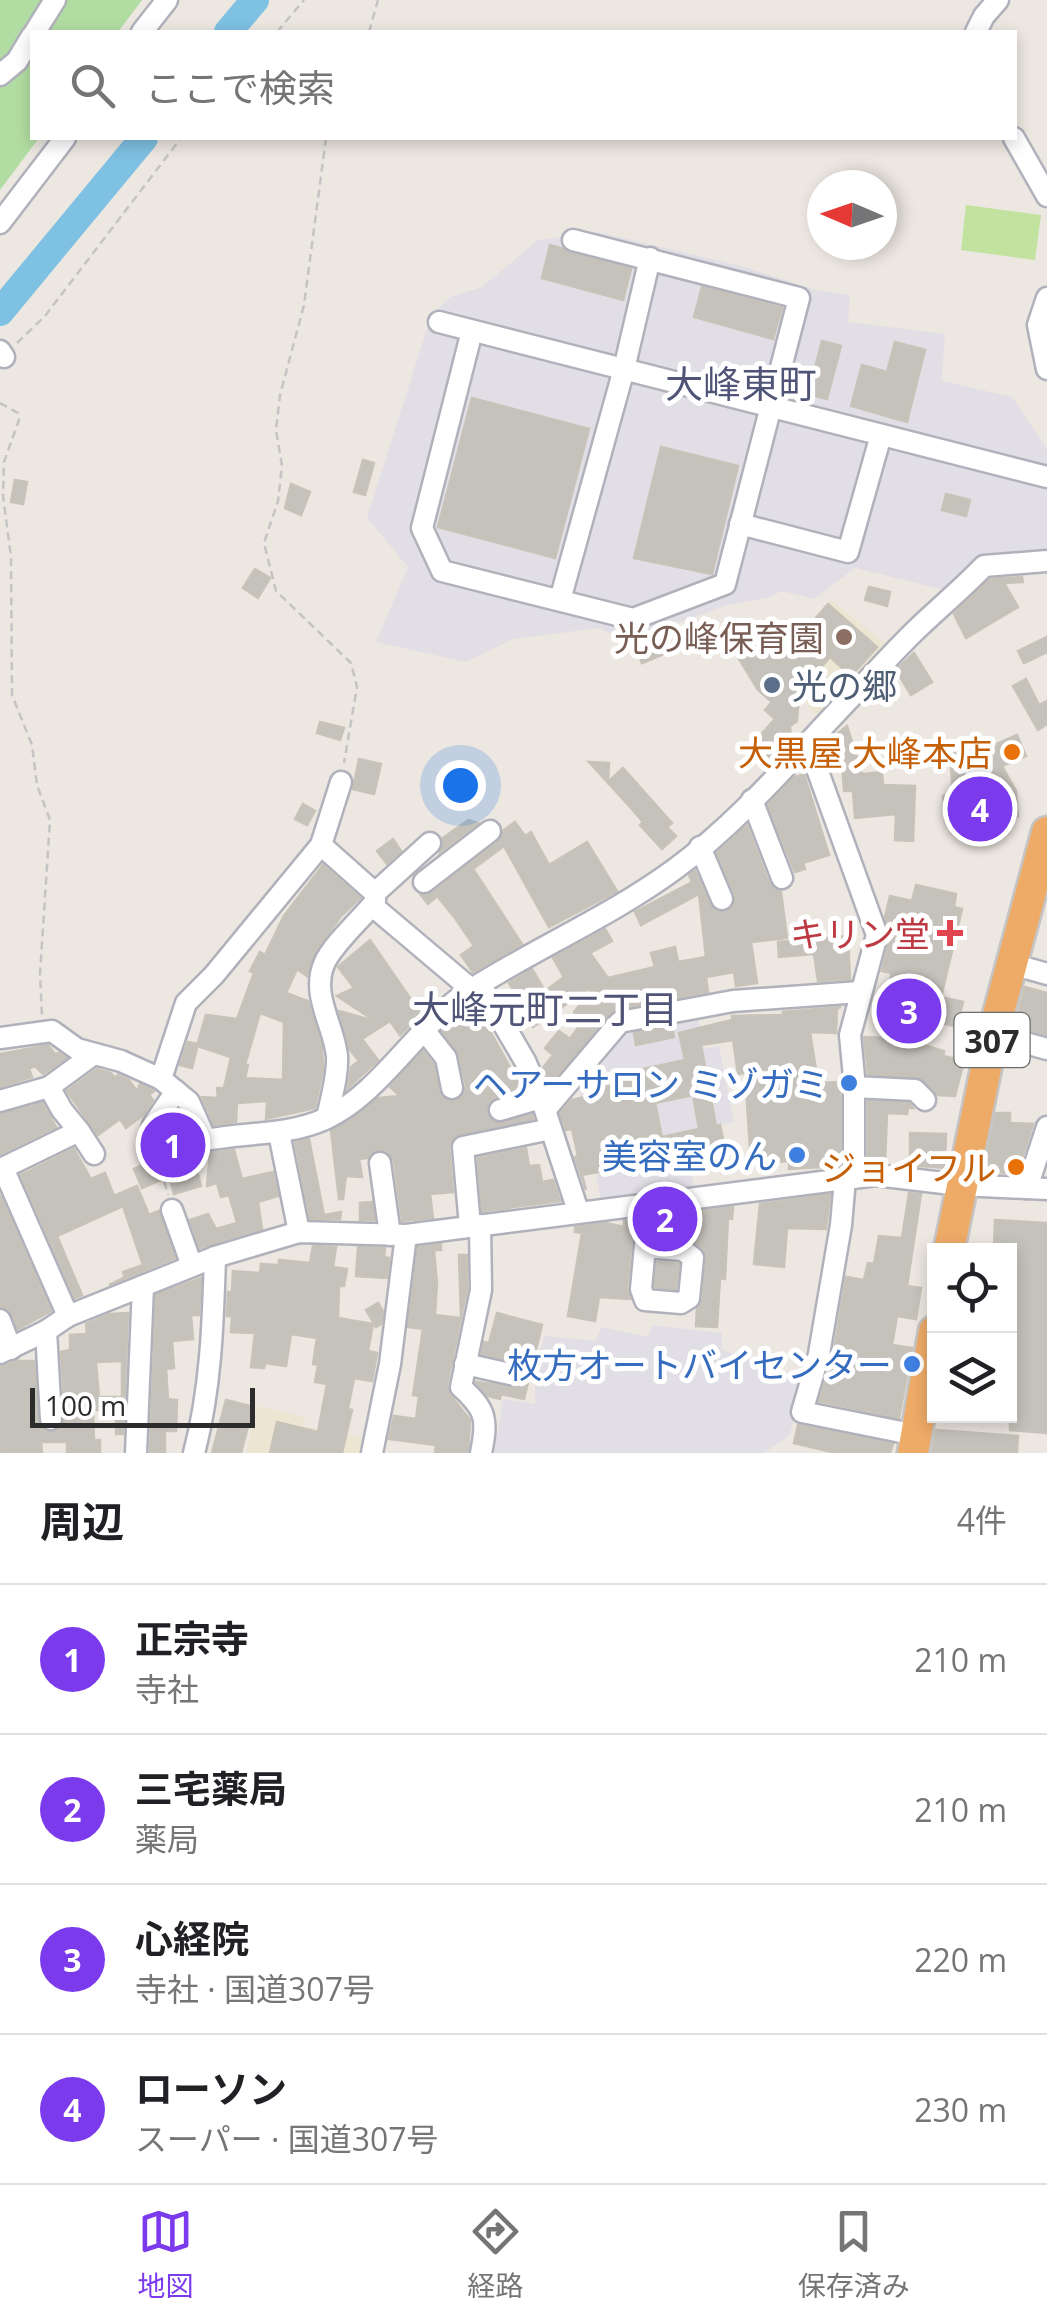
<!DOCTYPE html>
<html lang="ja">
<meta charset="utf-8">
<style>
:root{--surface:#fff;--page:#f6f6f6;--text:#202124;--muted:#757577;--line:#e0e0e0;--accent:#7c3aed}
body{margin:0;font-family:"Open Sans","Noto Sans JP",sans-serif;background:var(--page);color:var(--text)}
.controls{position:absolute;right:30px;bottom:30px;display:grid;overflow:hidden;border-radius:0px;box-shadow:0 5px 15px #0003}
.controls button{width:90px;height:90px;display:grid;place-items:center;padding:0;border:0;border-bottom:2px solid var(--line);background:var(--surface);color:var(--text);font:50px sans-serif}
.compass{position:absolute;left:807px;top:170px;width:90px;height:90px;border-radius:50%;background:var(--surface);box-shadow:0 5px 15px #0003;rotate:272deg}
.scale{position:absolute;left:30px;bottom:25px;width:225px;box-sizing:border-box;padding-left:10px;border:5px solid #2c2c2c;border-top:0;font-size:28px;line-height:35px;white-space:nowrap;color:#2c2c2c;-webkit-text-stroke:8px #fff;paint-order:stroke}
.you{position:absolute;left:460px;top:785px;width:35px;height:35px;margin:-25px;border:8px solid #fff;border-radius:50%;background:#1a73e8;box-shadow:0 0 0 15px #1a73e833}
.badge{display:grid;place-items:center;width:65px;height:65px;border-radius:50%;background:var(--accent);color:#fff;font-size:32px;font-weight:700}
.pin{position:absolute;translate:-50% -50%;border:5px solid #fff;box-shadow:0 2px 10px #0006}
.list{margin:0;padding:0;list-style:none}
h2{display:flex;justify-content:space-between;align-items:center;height:130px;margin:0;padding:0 40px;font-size:42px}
h2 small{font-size:32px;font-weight:400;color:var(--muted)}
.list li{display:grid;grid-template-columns:65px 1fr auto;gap:30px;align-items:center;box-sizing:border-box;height:150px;padding:0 40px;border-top:2px solid var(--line)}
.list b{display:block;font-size:38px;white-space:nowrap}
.list p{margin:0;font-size:32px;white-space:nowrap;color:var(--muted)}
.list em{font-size:32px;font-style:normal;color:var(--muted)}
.icon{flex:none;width:55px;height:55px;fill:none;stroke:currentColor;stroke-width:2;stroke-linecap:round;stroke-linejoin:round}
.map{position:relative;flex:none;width:1047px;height:1453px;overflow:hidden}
.search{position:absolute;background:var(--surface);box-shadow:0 5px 15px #0003;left:30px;right:30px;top:30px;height:110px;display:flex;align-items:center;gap:25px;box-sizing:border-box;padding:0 35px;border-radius:0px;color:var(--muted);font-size:38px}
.sheet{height:730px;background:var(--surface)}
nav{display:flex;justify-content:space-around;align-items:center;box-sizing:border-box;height:140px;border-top:2px solid var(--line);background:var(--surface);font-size:28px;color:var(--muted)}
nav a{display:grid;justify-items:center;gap:5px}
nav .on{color:var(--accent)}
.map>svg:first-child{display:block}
.industrial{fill:#e1dfe5}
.education{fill:#ece5d1}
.green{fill:#b2dda2}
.pitch{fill:#c1e39f}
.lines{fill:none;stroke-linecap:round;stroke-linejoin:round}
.river{stroke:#7ec1e3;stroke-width:28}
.building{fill:#c5c1bb;stroke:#c7c3b9;stroke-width:2.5;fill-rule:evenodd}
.minor-casing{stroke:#b0b1bb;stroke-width:25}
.highway-casing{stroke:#c4c4c4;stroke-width:35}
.path{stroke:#c4c4c4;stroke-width:2.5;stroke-dasharray:8 5;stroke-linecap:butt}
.minor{stroke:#fff;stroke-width:20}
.highway{stroke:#eeab68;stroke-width:30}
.education-dot{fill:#8d6e63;stroke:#fff;stroke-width:4}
.service-dot{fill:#5c6f8a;stroke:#fff;stroke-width:4}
.food-dot{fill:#e8710a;stroke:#fff;stroke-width:4}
.health-dot{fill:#e0444e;stroke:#fff;stroke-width:4}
.shop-dot{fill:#3f7fe0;stroke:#fff;stroke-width:4}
.labels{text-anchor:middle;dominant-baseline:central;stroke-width:10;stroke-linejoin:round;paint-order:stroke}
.shield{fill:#fff;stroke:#6b6b6b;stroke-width:2.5}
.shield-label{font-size:32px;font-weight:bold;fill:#2c2c2c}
.education-label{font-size:35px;fill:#785e54;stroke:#fff;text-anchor:end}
.service-label{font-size:35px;fill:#4e5e75;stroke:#fff;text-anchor:start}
.food-label{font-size:35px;fill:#c56008;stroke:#fff;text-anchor:end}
.health-label{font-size:35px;fill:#be3a42;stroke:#fff;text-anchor:end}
.shop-label{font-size:35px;fill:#366cbe;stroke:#fff;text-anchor:end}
.neighbourhood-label{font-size:38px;fill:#505578;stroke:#fff}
</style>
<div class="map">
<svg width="1047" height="1453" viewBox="0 0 1047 1453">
<rect width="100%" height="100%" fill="#ece7e0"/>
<!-- industrial -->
<g class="industrial">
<polygon points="598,232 745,267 815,290 850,295 848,322 945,334 942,381 1012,397 1047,449 1047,552 985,554 949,591 855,568 814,599 782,591 767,598 728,605 624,642 600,628 513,639 466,662 376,642 408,567 367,518 431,316 450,297 482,287 538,240"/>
<polygon points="697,1012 704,1049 719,1046 734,1122 683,1132 694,1187 602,1205 578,1084 622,1026"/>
<polygon points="652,1325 722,1333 722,1350 807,1378 789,1436 764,1453 494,1453 503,1399 535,1404 535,1363 545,1336 595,1341 602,1327 648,1337"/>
</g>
<!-- education -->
<g class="education">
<polygon points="831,600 890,648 818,719 779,661"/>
<polygon points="258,1406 305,1417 304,1426 362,1438 361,1453 246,1453"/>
</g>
<!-- green -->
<polygon class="green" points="0,0 142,0 118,32 32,32 32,138 39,138 0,190"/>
<!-- pitch -->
<polygon class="pitch" points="966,205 1041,215 1035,260 961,250"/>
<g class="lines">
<!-- river -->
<g class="river">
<polyline points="228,32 255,0"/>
<polyline points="0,312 144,138"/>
</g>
</g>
<!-- building -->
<g class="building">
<polygon points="550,245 631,269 623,300 542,278"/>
<polygon points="702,287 782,308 773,339 694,317"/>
<polygon points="822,341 841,346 827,399 808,394"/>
<polygon points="895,342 925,350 907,422 851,406 862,365 887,372"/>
<polygon points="472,398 589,429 555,558 438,527"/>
<polygon points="661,447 738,466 712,574 634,558"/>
<polygon points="363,460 374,463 365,495 354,492"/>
<polygon points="15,480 27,482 23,504 11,502"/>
<polygon points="291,484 310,492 301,515 285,508"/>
<polygon points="946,494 970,500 966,516 942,510"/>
<polygon points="255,569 270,578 258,598 243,588"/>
<polygon points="1022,577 1023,582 1004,583 1018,607 966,638 954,614 990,579"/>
<polygon points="869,587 890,592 887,606 865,600"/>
<polygon points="828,604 877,647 851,676 830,657 799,693 797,721 790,726 791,741 777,756 769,756 763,762 748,749 775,719 765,710 772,702 758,690 736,654 762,625 789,649"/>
<polygon points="1047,637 1047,652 1024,663 1018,651"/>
<polygon points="659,640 664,654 642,663 637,649"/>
<polygon points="914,653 932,682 911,695 896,670"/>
<polygon points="1026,679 1039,705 1047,701 1047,724 1038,730 1013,686"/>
<polygon points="320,722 344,728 340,740 317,733"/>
<polygon points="847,726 862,774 882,772 883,785 915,786 913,841 895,840 896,814 855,818 853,791 844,791 842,763 831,766 824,746 831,744 830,740"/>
<polygon points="1017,735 1026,756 1002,766 1016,791 1018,816 946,823 943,796 953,792 950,757 946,749 958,743 965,758"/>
<polygon points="359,759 381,764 374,794 353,789"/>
<polygon points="589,762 609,763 608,782 623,768 672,823 667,827 676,836 662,849 640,825 643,822 630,807"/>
<polygon points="804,774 829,855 803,863 805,869 795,872 768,805 795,777"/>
<polygon points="303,804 315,811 307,825 295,819"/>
<polygon points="468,820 478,823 440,852 443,838"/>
<polygon points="515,822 525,836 531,832 549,865 587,842 617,891 549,927 504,846 473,869 522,944 473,972 461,955 474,946 455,918 437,896 428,904 421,895 432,893 498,842 504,830"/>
<polygon points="747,826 769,883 781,892 787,938 751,942 757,983 736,986 734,972 706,977 708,992 616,1009 550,1083 543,1068 553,1055 545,1048 559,1031 570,1039 582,1022 574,1012 596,984 533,1027 509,983 532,969 545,991 564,977 553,958 605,929 612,941 590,953 608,978 655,967 651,953 675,947 678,962 706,957 699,894 641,925 635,912 692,882 689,875 695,871 713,909 728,911 735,902 735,895 717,853"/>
<polygon points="393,839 401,851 387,864 377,851"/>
<path d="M323,865L360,898L341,916L317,949L307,976L297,969L286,993L297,997L294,1002L299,998L308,1001L322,1048L323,1070L315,1108L266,1119L267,1101L237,1103L236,1122L214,1125L202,1097L218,1098L217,1088H224L231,1057L197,1046L206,1015L237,1019L254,973L250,971L260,952L265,955L284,916ZM260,1013L284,1022L283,1080L245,1078L248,1065H245Z"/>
<polygon points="916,885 956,894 954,907 962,909 941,997 963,1002 957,1027 923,1018 917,1043 944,1051 943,1056 964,1061 955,1096 938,1095 917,1077 868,1074 864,1037 889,1038 895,1011 883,1008 892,973 882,971 890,937 885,917 890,896 912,901"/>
<polygon points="848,936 850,979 818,981 814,954 779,957 778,942"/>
<polygon points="370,940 421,1014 400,1035 390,1021 362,1039 378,1060 348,1088 351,1067 359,1061 350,1050 339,1011 375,1021 337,996 354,988 338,967"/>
<polygon points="1025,987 1047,993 1047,1035 1015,1026"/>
<polygon points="475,1004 522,1089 491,1100 487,1115 498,1123 532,1115 533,1119 454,1137 449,1148 453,1192 430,1194 433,1218 402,1221 394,1161 384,1150 377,1150 367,1158 359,1159 362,1177 346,1176 343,1199 339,1199 331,1131 378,1098 400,1096 390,1087 423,1051 433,1064 441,1096 449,1101 462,1098 466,1086 459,1055 442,1031"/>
<path d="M841,1007L837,1009L836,1033L810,1032L818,1083L840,1082V1166L789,1169V1161L751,1164L745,1073L738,1074L733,1040L701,1045L716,1126L720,1125L726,1153L689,1161L688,1155L582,1175L586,1190L575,1157L578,1156L572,1129L566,1130L560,1113L572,1100L590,1096L588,1081L685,1060L679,1033L732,1020V1016L783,1015V1012ZM693,1095L699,1129L662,1137L655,1103Z"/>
<polygon points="672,1026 674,1037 636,1045 634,1033"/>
<polygon points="188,1042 198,1044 192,1068 180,1065"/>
<polygon points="48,1045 55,1054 59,1053 66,1058 43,1074 35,1066 29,1069 32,1077 0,1087 0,1054"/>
<polygon points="97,1069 111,1073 115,1078 118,1075 129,1080 137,1091 140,1084 154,1091 149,1095 153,1100 143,1115 126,1128 120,1119 98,1135 67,1091"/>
<polygon points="868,1101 909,1103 913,1108 908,1108 907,1114 887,1113 885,1162 868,1161"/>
<polygon points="42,1103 56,1127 0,1154 0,1114"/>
<polygon points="996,1113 1010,1113 1010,1123 1033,1124 1017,1174 984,1171"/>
<polygon points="186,1128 201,1186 174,1194 169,1176 142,1188 134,1169 162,1156 158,1138"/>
<polygon points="910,1133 946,1134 945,1168 910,1165"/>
<polygon points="309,1139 324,1215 341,1212 340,1219 310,1219 295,1142"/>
<polygon points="526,1148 529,1166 539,1165 542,1182 553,1180 560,1201 482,1211 478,1158"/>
<polygon points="74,1149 91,1179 105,1173 114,1196 137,1186 149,1215 159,1211 175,1258 109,1285 125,1277 123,1272 143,1265 123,1206 57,1236 82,1295 75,1298 21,1175"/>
<polygon points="234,1150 242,1179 273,1172 278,1196 258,1202 262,1229 200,1248 190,1220 208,1214 216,1229 237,1223 229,1195 221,1197 217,1183 207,1186 210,1153"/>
<polygon points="909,1193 921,1194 907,1286 921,1288 916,1319 897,1316 892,1345 912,1348 899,1418 819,1401 833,1356 846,1277 864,1280 868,1263 874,1264 879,1236 902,1238"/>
<polygon points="0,1195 51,1311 18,1329 9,1310 0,1307"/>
<polygon points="826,1195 830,1195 826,1229 787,1228 784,1267 754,1264 760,1204"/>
<polygon points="372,1202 374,1220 360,1220 360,1203"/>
<polygon points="733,1207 732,1219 728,1218 725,1279 720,1278 717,1327 696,1326 697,1309 703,1299 706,1254 691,1239 660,1234 662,1216"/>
<polygon points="634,1220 627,1288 630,1299 599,1297 595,1321 568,1316 582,1233 575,1232 575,1227 606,1223 624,1227 624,1221"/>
<polygon points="995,1220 1047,1223 1047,1433 1010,1430 1010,1250 994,1250"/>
<polygon points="441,1244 441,1250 434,1250 437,1284 435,1315 461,1318 447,1385 451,1396 470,1420 468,1453 435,1453 436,1445 389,1439 394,1416 416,1419 419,1396 413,1395 423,1329 408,1327 418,1247"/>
<polygon points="313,1246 336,1247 333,1267 347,1269 344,1286 339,1286 338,1318 373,1324 368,1351 377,1353 372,1381 354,1378 348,1409 352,1410 342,1453 270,1453 277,1422 318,1432 327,1384 315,1382 318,1365 313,1364 317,1338 291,1334 286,1366 265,1363 264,1368 251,1367 255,1333 231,1332 232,1316 227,1316 228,1292 232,1292 233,1271 260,1273 261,1264 279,1265 279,1260 310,1263"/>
<polygon points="358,1247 385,1248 384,1257 389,1258 387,1278 356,1276"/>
<polygon points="459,1255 467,1255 467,1289 461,1317"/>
<polygon points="657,1262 679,1264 676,1289 655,1287"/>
<polygon points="201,1278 199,1315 191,1315 193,1339 172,1341 174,1368 166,1369 168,1399 177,1400 176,1431 165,1431 165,1453 150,1453 156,1295"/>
<polygon points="378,1303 383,1311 381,1324 376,1327 366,1310"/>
<path d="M128,1313L123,1434H116V1410H93L94,1440H100V1453H67V1442H41L42,1453H0V1367L18,1361H34L39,1426L46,1432L58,1431L65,1418L61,1352L70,1350V1335L87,1334L86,1324L109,1314ZM122,1361V1397H99L96,1362Z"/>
<polygon points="497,1313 542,1325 524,1399 501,1394 500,1399 488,1396 476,1382 513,1387 523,1378 518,1363 482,1354 484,1342 489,1343"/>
<polygon points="226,1400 253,1407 241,1453 212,1453"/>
<polygon points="798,1425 893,1444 890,1453 836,1453 794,1443"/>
<polygon points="936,1430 1018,1436 1017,1453 932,1453"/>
</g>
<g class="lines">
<!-- minor casing -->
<g class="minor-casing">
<g id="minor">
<polyline points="35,32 55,0"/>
<polyline points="142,32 167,0"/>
<polyline points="976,32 984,16 998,0"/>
<polyline points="0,75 17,61 32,36"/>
<polyline points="1014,138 1047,196"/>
<polyline points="0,223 65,138"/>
<polyline points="1047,298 1038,325 1047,369"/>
<polyline points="439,322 1047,477"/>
<polyline points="472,331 422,528 442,571 633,619 725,584 799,298 573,240"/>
<polyline points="0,351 4,357"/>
<polyline points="740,524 848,552 881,435"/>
<polyline points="560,600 624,369 650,258"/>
<polyline points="808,744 877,935 850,1035 854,1077 854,1178"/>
<polyline points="341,782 321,845 375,893 375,908 471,989"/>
<polyline points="752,800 782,878"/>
<polyline points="700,847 722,899"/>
<polyline points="424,882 490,831"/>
<polyline points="375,893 430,843"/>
<polyline points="1012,964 1047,974"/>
<polyline points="480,984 525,1061 541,1098 578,1211"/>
<polyline points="424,1030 446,1058 452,1088"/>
<polyline points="993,1034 1047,1049"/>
<path d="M0,1038L52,1031L77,1049L121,1061L161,1079L189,1102L206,1140C246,1132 287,1136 325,1119C382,1093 419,1022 472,989C538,947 611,916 675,869C742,820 797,753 854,694C876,672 896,649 918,628C940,607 963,588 984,566L1047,561"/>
<polyline points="161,1079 186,1003 214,975 321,845"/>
<polyline points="854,1087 915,1090 925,1100"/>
<polyline points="0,1101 49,1087 94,1054"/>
<polyline points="546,1109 620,1022 733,1001 860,992"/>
<polyline points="500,1110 541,1098"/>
<path d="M327,1118C331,1098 338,1077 337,1056C334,1026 311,995 324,964C332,945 361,919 374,903"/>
<polyline points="153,1125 176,1091"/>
<polyline points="79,1131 94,1154"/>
<polyline points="279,1133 299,1232"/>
<polyline points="380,1163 390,1235"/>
<polyline points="3,1168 79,1131 62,1110 49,1087"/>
<polyline points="0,1169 3,1168 68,1316"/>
<polyline points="845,1179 841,1225 819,1354 802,1412 916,1435"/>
<polyline points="1027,1188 1047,1127"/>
<polyline points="172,1210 192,1266"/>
<path d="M480,1225L481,1290L461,1387C486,1410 488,1419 481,1453"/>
<polyline points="470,1226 463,1147 551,1129"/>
<polyline points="645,1247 683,1250 693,1258 689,1298 681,1303 645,1300 641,1289 649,1203"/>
<polyline points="0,1320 11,1349"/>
<polyline points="46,1331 51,1419"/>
<polyline points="0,1353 46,1331 68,1316 215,1257 299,1232 406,1235 876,1175 960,1185 1047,1189"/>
<polyline points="465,1364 510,1374"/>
<polyline points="136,1453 143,1286"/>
<path d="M194,1453C211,1389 213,1323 215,1257"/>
<polyline points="372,1453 390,1364 406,1235"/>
</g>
</g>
<!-- highway casing -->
<g class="highway-casing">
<g id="highway">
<polyline points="949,1250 993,1034 1047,832"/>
<polyline points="913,1453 934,1331"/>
</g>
</g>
<!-- path -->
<g class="path">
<polyline points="277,32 304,0"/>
<polyline points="369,32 378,0"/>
<polyline points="326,138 304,305 280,395 276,430 282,466 278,501 264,543 276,591 351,663 357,687 344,763"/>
<polyline points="17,343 45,316 181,138"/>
<polyline points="0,403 18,413 19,420 4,462 3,496 11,557 12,695 32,745 37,785 50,820 40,974 42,1016"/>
<polyline points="154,1144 168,1195"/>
</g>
<!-- minor -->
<use href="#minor" class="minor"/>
<!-- highway -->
<use href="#highway" class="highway"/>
</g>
<!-- markers -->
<circle class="education-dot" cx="844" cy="637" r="10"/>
<circle class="service-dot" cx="772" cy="685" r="10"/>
<g class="food-dot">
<circle cx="1012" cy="752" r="10"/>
<circle cx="1016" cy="1167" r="10"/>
</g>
<path class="health-dot" d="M945 918h10v10h10v10h-10v10h-10v-10h-10v-10h10z"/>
<g class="shop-dot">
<circle cx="849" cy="1083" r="10"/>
<circle cx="797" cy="1155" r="10"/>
<circle cx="912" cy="1364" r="10"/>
</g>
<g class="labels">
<!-- shield labels -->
<rect class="shield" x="954.5" y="1013" width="75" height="54" rx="8"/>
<g class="shield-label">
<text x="992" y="1040">307</text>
</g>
<!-- education labels -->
<g class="education-label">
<text x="824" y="637">光の峰保育園</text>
</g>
<!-- service labels -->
<g class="service-label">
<text x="792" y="685">光の郷</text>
</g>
<!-- food labels -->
<g class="food-label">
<text x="992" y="752">大黒屋 大峰本店</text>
<text x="996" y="1167">ジョイフル</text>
</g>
<!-- health labels -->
<g class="health-label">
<text x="930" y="933">キリン堂</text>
</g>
<!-- shop labels -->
<g class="shop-label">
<text x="829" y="1083">ヘアーサロン ミゾガミ</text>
<text x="777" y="1155">美容室のん</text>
<text x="892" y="1364">枚方オートバイセンター</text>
</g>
<!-- neighbourhood labels -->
<g class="neighbourhood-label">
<text x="741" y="383">大峰東町</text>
<text x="545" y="1008">大峰元町二丁目</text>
</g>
</g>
</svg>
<div class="controls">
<button><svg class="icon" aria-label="locate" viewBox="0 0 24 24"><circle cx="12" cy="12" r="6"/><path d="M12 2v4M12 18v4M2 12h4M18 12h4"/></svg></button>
<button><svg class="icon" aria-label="layers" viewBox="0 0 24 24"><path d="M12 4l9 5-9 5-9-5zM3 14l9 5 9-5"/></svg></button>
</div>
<svg class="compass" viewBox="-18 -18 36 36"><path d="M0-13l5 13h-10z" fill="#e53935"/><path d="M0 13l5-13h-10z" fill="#757577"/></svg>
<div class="scale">100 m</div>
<div class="you"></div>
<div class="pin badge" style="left:173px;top:1145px">1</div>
<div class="pin badge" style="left:665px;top:1219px">2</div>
<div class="pin badge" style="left:909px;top:1011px">3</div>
<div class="pin badge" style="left:980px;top:809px">4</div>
<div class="search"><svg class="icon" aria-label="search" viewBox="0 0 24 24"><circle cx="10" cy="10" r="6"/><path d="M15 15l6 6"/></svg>ここで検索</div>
</div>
<section class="sheet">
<h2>周辺<small>4件</small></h2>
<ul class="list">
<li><span class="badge">1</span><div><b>正宗寺</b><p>寺社</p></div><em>210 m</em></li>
<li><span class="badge">2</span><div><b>三宅薬局</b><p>薬局</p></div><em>210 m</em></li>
<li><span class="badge">3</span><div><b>心経院</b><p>寺社 · 国道307号</p></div><em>220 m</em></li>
<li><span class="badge">4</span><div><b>ローソン</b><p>スーパー · 国道307号</p></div><em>230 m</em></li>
</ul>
</section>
<nav>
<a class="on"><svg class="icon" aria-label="map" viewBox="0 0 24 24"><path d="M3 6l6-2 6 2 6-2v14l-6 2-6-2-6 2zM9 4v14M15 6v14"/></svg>地図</a>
<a><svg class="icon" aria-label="directions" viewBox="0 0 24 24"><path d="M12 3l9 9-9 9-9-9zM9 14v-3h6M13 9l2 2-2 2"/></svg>経路</a>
<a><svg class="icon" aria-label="saved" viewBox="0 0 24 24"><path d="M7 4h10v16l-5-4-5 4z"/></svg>保存済み</a>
</nav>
